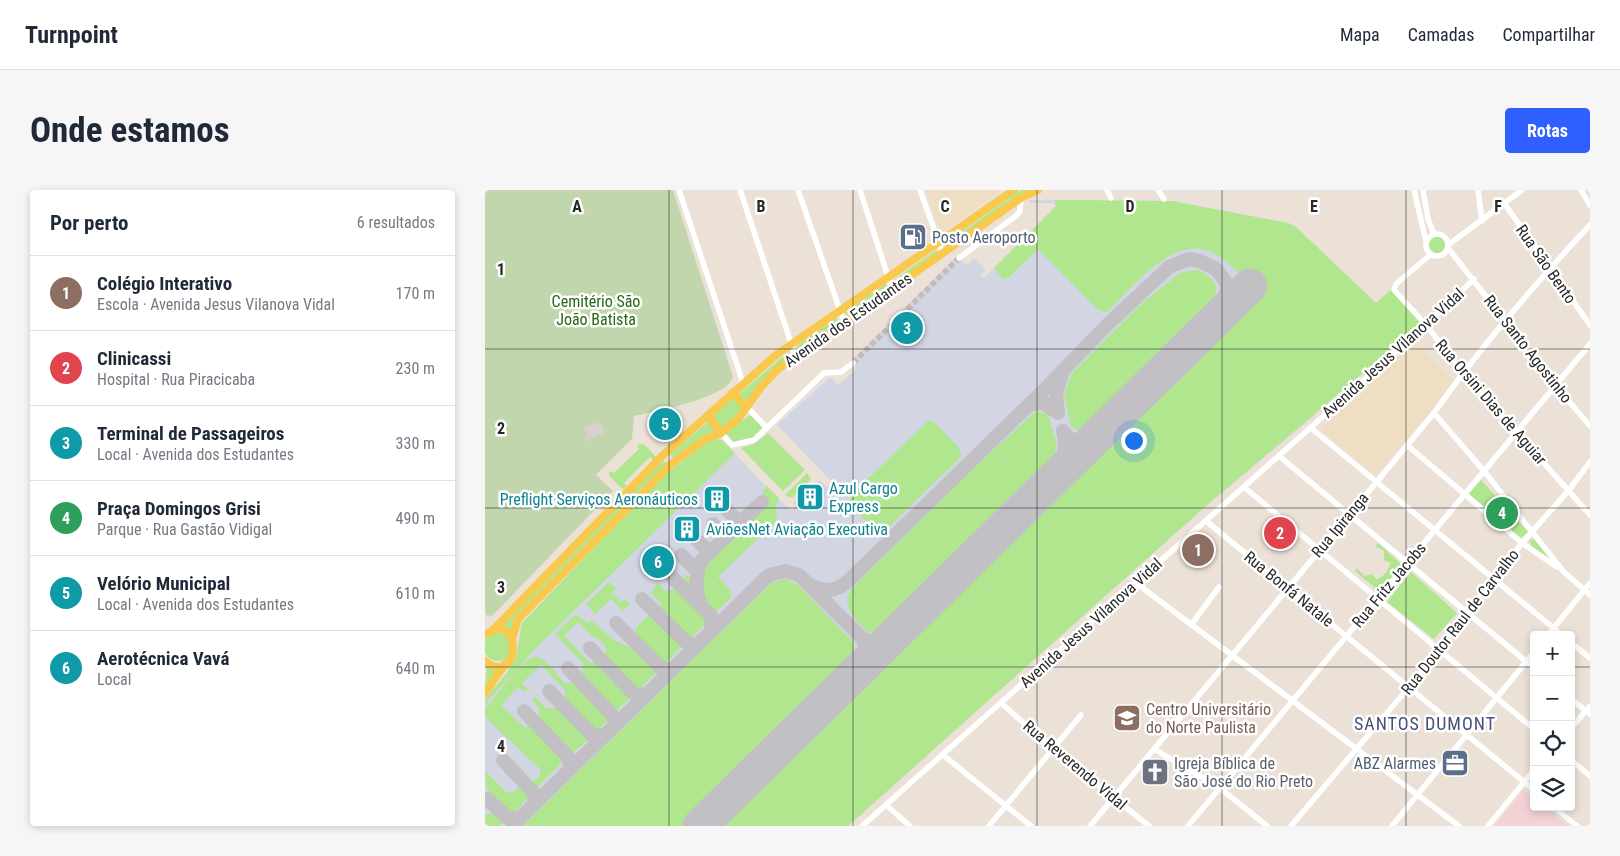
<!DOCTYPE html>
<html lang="pt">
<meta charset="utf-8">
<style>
:root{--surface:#fff;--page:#f6f6f7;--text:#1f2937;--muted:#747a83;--line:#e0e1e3;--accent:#2f5fff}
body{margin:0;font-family:"Roboto Condensed",sans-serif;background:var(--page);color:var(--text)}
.controls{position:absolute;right:15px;bottom:15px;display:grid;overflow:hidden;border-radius:5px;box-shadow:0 2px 8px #0003}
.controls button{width:45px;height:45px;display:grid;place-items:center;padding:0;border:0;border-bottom:1px solid var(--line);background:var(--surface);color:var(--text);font:25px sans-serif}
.you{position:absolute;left:648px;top:250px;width:18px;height:18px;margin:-12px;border:4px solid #fff;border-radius:50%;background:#1a73e8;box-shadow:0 0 0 8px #1a73e833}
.badge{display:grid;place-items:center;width:32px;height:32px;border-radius:50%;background:var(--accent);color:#fff;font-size:16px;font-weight:700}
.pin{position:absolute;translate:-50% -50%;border:2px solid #fff;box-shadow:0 1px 5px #0006}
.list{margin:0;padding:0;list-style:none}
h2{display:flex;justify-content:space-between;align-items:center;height:65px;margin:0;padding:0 20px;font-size:21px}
h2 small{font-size:16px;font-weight:400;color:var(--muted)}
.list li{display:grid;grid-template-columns:32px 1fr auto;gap:15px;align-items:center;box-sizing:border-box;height:75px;padding:0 20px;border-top:1px solid var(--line)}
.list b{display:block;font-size:19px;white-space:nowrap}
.list p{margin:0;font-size:16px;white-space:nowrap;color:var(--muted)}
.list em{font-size:16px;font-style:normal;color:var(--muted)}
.icon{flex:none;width:28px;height:28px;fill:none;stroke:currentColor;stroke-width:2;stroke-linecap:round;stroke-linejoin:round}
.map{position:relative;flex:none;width:1105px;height:636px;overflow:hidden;border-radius:5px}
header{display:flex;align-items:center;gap:30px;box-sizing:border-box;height:70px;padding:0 25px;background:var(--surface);border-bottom:1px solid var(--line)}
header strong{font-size:24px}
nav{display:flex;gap:28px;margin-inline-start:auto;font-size:18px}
.intro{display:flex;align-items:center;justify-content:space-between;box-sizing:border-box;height:120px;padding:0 30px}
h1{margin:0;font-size:35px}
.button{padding:12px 22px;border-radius:5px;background:var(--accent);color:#fff;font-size:18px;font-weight:700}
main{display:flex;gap:30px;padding:0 30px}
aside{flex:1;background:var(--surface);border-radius:5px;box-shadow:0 2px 8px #0003}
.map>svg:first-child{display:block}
.education{fill:#eedfc4}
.medical{fill:#f3d2d5}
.airport{fill:#d2d6e3}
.green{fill:#b0e68e}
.cemetery{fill:#c2d6ad}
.plaza{fill:#d6d1ca}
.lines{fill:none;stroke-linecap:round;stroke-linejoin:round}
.taxiway{stroke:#c2c0c5;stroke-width:14}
.runway{stroke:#c2c0c5;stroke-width:35}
.minor-tunnel{stroke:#c4bcb4;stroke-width:5.5;stroke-dasharray:5.5 3;stroke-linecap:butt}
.minor{stroke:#fff;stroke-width:5.5}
.major{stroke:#f9c94e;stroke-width:8}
.grid{fill:none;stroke:#272727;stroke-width:1;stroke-opacity:0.55}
.labels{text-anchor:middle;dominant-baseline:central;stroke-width:5;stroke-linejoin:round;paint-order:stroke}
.service-label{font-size:16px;fill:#4e5e75;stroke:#fff;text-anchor:start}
.street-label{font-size:16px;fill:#272727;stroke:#fff}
.park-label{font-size:16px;fill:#296614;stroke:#fff}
.culture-label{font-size:16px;fill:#0d838f;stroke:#fff;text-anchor:start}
.education-label{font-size:16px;fill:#785e54;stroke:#fff;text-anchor:start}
.worship-label{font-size:16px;fill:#5b616d;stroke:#fff;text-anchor:start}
.neighbourhood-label{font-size:18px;letter-spacing:1px;fill:#455179;stroke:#fff}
.grid-label{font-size:16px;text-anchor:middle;font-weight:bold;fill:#272727;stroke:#fff;stroke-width:5;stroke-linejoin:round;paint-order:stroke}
</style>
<header>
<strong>Turnpoint</strong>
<nav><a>Mapa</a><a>Camadas</a><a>Compartilhar</a></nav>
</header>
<div class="intro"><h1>Onde estamos</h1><a class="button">Rotas</a></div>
<main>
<aside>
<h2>Por perto<small>6 resultados</small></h2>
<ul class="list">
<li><span class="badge" style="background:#8d6e63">1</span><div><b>Colégio Interativo</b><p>Escola · Avenida Jesus Vilanova Vidal</p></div><em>170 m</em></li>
<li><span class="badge" style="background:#e0444e">2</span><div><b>Clinicassi</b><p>Hospital · Rua Piracicaba</p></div><em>230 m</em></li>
<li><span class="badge" style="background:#0f9aa8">3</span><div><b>Terminal de Passageiros</b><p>Local · Avenida dos Estudantes</p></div><em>330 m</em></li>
<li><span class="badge" style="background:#2e9e5b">4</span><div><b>Praça Domingos Grisi</b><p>Parque · Rua Gastão Vidigal</p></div><em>490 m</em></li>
<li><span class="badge" style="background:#0f9aa8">5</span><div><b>Velório Municipal</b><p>Local · Avenida dos Estudantes</p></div><em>610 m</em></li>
<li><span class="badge" style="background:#0f9aa8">6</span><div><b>Aerotécnica Vavá</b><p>Local</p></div><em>640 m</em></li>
</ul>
</aside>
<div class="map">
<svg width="1105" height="636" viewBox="0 0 1105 636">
<rect width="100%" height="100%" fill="#ebe1d7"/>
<!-- education -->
<g class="education">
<polygon points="441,0 514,0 515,1 456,44"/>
<polygon points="930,153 970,192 891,285 835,239"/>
<polygon points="717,338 730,350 709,378 700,371 707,363 698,356"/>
</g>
<!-- medical -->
<polygon class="medical" points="1038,600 1049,609 1049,617 1060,617 1083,636 1010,636"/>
<!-- airport -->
<polygon class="airport" points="544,10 687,11 803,33 811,37 830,225 722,315 363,636 0,636 0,509 22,483 31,467 37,433 231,249 237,250 294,310 307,320 311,316 308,313 317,305 315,303 320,298 322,300 335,291 342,297 347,292 292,235 345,187 353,195 369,181 371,176 366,171 472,66 482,75 489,68 501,80 496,85 499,88 571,16 567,13 546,13"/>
<!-- green -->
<g class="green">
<polygon points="536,0 545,0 461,58 460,54"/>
<path d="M570,10L687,11L803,33L811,37L891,113L908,98L940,135L927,147L924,144L722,315L363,636H235C414,458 595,283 774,105L773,102C764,92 742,70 730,64C690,41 648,97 622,122L613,120L553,59L523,88L518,89L509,78L571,16Z"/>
<circle cx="951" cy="56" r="10"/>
<polygon points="451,60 453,62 411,92 409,90"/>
<path d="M711,80C729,86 737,97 726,115L601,240H592L586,236L579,204L587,183L656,114L695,83Z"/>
<polygon points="401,94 403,99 361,125 360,122"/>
<polygon points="351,128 354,131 313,159 312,156"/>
<polygon points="303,162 306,166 262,211 254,207 254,204"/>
<polygon points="247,206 257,217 251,227 236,238 226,227"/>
<path d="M551,221L563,224L571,252L570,263L564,276L504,332L395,440L383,442C371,430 356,418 366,399L480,286Z"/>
<polygon points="265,225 278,238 268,248 249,253 241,243"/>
<polygon points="443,231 448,231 474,258 476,267 406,335 402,339 391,340 365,316 365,306"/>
<polygon points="223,232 226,234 230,242 205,255 189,268 186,266 186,263"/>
<polygon points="283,243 320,280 298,301 256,258 269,254"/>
<polygon points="231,249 237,250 250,263 52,457 0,514 0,509 22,483 31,467 37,433 179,285 220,254"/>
<polygon points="155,254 160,255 171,267 168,270 165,267 139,293 142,296 138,299 124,286 124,283 126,281 129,283 154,259 152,256"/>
<polygon points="178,271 183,274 147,307 147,301"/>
<polygon points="322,283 326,289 307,308 300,305"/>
<polygon points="996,290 1043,342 1036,348 983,303"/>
<path d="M282,296L294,308L291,315L292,330L233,387C239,394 247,398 246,408L229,423C211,408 212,386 223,367L282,310L277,303Z"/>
<polygon points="139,310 142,312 142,315 31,430 27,445 16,437"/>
<polygon points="1050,349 1070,373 1046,356 1045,350"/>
<polygon points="893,353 918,376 895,402 870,381 872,378 879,386 887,384 892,390 901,383 906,373 899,370 899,361 890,356"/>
<polygon points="926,382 972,423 949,449 902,412"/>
<polygon points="200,384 209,391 207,402 200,396"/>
<polygon points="300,389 312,394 368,452 369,465 198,636 38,636 286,393"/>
<polygon points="124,392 131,399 127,403 136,412 140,409 145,414 138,421 126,409 110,424 101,414"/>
<polygon points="173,393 180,401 195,399 223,427 224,430 205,449 202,449 171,419 177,414 166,403"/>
<polygon points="166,423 198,455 179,475 175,475 157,456 150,439"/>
<polygon points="90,425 93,425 102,433 106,430 130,451 153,460 172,479 172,482 152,501 118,468 122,459 114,449 109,448 93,432 79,445 105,473 114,472 145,504 144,509 131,521 97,487 97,477 100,475 70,444"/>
<circle cx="13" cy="457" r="14"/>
<path d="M51,466L56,470L59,469L80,494L92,492L125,528L112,541H107L80,513V500L56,475L37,493L61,518H76L103,545L102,551L86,564L51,527L56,521L47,511L50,507L42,500L39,501L33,497L16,515L40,538L45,533L49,536L80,569L52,598L46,592L54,587L56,580L0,527V519C13,505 34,471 51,466Z"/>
<polygon points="2,474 16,477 0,496"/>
<path d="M0,581L20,601L27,603L36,595L45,606L28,624H25C7,613 0,601 0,581Z"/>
<polygon points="11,621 18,632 14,636 0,636 0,625"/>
</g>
<!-- cemetery -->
<path class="cemetery" d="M0,0H188L248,187C242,208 171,221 149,226L147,249L111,285L128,301L7,426L1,425L0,420Z"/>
<!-- plaza -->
<polygon class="plaza" points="115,232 120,242 118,245 113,245 101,252 100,248 103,244 98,237"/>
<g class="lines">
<!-- taxiway -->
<g class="taxiway">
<polyline points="545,214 559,213 573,223 571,203 577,184"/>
<path d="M567,292C579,275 582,262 578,241C587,254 597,255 611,248"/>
<polyline points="242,320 252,330 253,335"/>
<polyline points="228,334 239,347"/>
<polyline points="212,350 222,360 222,364"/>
<polyline points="196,365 213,382"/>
<polyline points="182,382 227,427 226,439"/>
<path d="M325,395C339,402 350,402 362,392L557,202L622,135L684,77L704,69L715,71L731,79L740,91L742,98L737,123"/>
<polyline points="157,409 202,453 208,455 214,453"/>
<path d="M216,415C210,400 210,383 217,370L277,312"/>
<polyline points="131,433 176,478 181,480 187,479"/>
<polyline points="105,458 150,505 161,504"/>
<polyline points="377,476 383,463 377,448 391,454 405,448"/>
<polyline points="83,478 127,525 130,531 128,537"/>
<polyline points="64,501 107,545 118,546"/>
<polyline points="39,521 84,568 85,579"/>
<polyline points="18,570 49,603 49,614"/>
<polyline points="2,609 23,628 34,629"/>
<polyline points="27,636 284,385 300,381 314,385 377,448"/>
</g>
<!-- runway -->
<polyline class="runway" points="215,636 765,96"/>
<!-- minor-tunnel -->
<polyline class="minor-tunnel" points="368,173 474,68"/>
<!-- minor -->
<g class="minor">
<polyline points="194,0 258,193"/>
<polyline points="255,0 310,165"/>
<polyline points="313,0 359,132"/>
<polyline points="375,0 407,99"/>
<polyline points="435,0 458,64"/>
<polyline points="622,0 626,8"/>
<polyline points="673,0 679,9"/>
<polyline points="929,0 941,52"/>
<polyline points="938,0 943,29 949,44"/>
<polyline points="993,0 997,31"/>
<polyline points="1096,0 1105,15"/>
<polyline points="1019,13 1105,135"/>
<circle cx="952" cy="55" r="11"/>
<polyline points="963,55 1037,0"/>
<polyline points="963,58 1070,195 1105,236"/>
<polyline points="945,65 911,94 909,100 941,135 978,182 1105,325"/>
<polyline points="474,68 531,26 535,21 536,8"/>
<polyline points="262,217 282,238"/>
<polyline points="949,223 999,281 1078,381 1105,405"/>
<polyline points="826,238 1077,445"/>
<polyline points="236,243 247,255 269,250 339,183 356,182 368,173"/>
<polyline points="922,255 1037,353 1072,377"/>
<polyline points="794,266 1049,478"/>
<polyline points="759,297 1049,539"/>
<polyline points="721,331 1049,600"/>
<polyline points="651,393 974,636"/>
<polyline points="706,435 734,397"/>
<polyline points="1063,445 1105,393"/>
<polyline points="1086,453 1105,468"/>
<polyline points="1086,509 1105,524"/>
<polyline points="516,513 568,559 664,636"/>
<polyline points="1086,538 1105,516"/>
<polyline points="669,559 735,598 782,636"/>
<polyline points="458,565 546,636"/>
<polyline points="1086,570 1105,586"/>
<polyline points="401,615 425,636"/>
<polyline points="1069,617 1092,636"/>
<polyline points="377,636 941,135 989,89"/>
<polyline points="504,636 596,525"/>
<path d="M605,636L949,223C996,156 1049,95 1105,35"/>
<polyline points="703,636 1105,154"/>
<polyline points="806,636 924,497 1037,353 1084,300 1105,272"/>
<polyline points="907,636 1049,462"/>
<polyline points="1003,636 1049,580"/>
</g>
<!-- major -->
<g class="major">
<polyline points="247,203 262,217"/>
<polyline points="223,226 236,243"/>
<polyline points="7,441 177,266 291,165 529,0"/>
<path d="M0,445C38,417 36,500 0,471"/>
<polyline points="27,449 33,429 186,274 219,250 236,243 253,229 276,197 293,179 536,8 553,0"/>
<polyline points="0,503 20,474"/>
</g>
</g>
<!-- grid -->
<path class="grid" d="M184,0V636M368,0V636M552,0V636M737,0V636M921,0V636M0,159H1105M0,318H1105M0,477H1049M1086,477H1105"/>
<!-- icons -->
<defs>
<g id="fuel-square" transform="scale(1.4375)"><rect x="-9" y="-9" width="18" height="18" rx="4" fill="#5c6f8a" stroke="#fff"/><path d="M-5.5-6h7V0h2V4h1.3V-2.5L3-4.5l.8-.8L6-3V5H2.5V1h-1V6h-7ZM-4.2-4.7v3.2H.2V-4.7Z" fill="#fff"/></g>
<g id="building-square" transform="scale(1.4375)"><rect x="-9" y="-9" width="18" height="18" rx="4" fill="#0f9aa8" stroke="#fff"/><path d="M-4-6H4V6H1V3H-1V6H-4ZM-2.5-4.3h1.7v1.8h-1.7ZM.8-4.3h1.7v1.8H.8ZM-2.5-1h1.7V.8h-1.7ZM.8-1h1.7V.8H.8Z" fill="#fff"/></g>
<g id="university-square" transform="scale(1.4375)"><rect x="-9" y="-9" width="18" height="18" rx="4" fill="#8d6e63" stroke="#fff"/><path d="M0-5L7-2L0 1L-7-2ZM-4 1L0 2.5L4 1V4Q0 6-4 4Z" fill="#fff"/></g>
<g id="office-square" transform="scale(1.4375)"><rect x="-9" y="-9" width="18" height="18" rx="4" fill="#5c6f8a" stroke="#fff"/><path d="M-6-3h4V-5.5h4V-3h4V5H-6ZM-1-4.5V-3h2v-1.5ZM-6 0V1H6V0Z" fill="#fff"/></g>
<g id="church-square" transform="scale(1.4375)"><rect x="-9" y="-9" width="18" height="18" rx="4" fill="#6b7280" stroke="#fff"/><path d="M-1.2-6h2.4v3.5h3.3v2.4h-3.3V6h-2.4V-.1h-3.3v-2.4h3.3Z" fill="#fff"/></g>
</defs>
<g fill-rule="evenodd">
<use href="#fuel-square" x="428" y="47"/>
<use href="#building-square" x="325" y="307"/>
<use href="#building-square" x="232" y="309"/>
<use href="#building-square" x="202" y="339"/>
<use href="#university-square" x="642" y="528"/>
<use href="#office-square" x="970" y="573"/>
<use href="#church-square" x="670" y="582"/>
</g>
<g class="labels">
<!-- service labels -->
<g class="service-label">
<text x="447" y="47">Posto Aeroporto</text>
<text x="951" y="573" text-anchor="end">ABZ Alarmes</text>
</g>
<!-- street labels -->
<g class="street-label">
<text transform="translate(1061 74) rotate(55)">Rua São Bento</text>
<text transform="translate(363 130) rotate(-35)">Avenida dos Estudantes</text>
<text transform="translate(1043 159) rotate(52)">Rua Santo Agostinho</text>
<text transform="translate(908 163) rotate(-42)">Avenida Jesus Vilanova Vidal</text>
<text transform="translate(1006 212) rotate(49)">Rua Orsini Dias de Aguiar</text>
<text transform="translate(855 335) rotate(-50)">Rua Ipiranga</text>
<text transform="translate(904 395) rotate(-50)">Rua Fritz Jacobs</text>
<text transform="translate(804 399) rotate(39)">Rua Bonfá Natale</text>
<text transform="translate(975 432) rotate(-52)">Rua Doutor Raul de Carvalho</text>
<text transform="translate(606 433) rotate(-42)">Avenida Jesus Vilanova Vidal</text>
<text transform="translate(590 575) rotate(40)">Rua Reverendo Vidal</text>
</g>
<!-- park labels -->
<g class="park-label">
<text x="111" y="111">Cemitério São<tspan x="111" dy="18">João Batista</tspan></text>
</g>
<!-- culture labels -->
<g class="culture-label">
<text x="344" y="298">Azul Cargo<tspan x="344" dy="18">Express</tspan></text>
<text x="213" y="309" text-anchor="end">Preflight Serviços Aeronáuticos</text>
<text x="221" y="339">AviõesNet Aviação Executiva</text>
</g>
<!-- education labels -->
<g class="education-label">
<text x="661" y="519">Centro Universitário<tspan x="661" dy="18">do Norte Paulista</tspan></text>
</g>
<!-- worship labels -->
<g class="worship-label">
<text x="689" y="573">Igreja Bíblica de<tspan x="689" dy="18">São José do Rio Preto</tspan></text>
</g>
<!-- neighbourhood labels -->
<g class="neighbourhood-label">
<text x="940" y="533">SANTOS DUMONT</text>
</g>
</g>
<g class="grid-label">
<text x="92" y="22">A</text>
<text x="276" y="22">B</text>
<text x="460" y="22">C</text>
<text x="645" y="22">D</text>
<text x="829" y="22">E</text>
<text x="1013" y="22">F</text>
<text x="16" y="85">1</text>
<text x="16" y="244">2</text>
<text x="16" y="403">3</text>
<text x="16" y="562">4</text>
</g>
</svg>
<div class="controls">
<button>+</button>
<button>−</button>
<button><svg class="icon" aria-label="locate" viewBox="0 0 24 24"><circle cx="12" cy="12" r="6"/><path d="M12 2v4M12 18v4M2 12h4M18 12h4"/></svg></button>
<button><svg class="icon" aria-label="layers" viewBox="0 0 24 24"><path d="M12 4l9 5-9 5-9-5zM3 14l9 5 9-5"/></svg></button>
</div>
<div class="you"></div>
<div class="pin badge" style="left:713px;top:360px;background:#8d6e63">1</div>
<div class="pin badge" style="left:795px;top:343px;background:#e0444e">2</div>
<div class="pin badge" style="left:422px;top:138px;background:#0f9aa8">3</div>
<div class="pin badge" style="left:1017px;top:323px;background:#2e9e5b">4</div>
<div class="pin badge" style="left:180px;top:234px;background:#0f9aa8">5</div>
<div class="pin badge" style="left:173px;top:372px;background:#0f9aa8">6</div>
</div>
</main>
